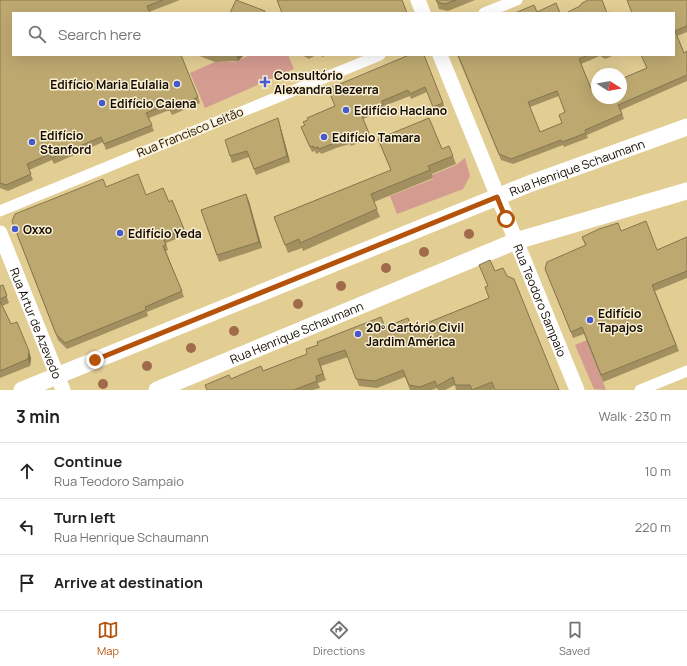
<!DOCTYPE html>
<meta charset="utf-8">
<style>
:root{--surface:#fff;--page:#f6f6f6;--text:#202124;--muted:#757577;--line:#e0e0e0;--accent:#b45309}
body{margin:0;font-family:Manrope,sans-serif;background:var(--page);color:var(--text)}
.compass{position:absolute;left:591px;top:68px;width:36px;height:36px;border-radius:50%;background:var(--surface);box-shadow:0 4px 16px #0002;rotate:101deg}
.stop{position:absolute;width:12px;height:12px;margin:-9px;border:3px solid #b45309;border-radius:50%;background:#fff}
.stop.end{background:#b45309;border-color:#fff;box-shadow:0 1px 4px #0008}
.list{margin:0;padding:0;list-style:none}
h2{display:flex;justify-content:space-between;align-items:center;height:52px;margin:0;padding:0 16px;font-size:17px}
h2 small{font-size:13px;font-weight:400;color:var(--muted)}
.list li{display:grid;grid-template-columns:26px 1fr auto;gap:12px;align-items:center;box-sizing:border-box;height:56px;padding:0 16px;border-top:1px solid var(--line)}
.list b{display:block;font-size:15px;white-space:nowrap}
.list p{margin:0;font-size:13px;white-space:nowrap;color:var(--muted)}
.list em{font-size:13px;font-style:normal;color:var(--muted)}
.icon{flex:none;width:22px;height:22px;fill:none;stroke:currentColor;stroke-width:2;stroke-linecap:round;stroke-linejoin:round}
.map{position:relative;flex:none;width:687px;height:390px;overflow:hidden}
.search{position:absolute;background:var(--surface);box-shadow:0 4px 16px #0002;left:12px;right:12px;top:12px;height:44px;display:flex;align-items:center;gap:10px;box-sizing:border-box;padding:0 14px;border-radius:0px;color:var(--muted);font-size:15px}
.sheet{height:220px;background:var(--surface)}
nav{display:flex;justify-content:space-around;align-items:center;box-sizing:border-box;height:56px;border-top:1px solid var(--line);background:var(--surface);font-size:11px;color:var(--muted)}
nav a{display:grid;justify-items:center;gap:2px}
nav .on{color:var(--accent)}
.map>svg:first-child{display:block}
.green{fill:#d49b91}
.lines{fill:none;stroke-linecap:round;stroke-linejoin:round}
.street{stroke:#fff;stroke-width:11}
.secondary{stroke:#fff;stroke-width:15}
.primary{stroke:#fff;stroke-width:17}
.tree{fill:#a16b4b}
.wall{fill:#a39060;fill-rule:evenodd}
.shaded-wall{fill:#84764e}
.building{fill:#bda870;stroke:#84764e;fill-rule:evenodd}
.route{stroke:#b45309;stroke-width:5}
.poi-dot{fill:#445ace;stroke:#f9eed2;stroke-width:1.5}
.labels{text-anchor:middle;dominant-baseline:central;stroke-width:3;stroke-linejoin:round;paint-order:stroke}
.poi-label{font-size:12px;font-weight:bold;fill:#120b00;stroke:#f9eed2;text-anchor:start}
.street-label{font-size:12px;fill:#120b00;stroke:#f9eed2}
</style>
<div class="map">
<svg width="687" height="390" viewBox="0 0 687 390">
<rect width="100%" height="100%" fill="#e2cd93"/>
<!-- green -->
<g class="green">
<polygon points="250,55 288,55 294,69 205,108 190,73 215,62 234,62"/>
<polygon points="465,158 470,176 463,189 397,214 390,196 433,179 432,175 456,165"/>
<polygon points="587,340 606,390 605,390 594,389 575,345"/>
</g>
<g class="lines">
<!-- street -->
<g class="street">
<polyline points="484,13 517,0"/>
<polyline points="0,211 380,55"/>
<polyline points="640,390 687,371"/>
</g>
<!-- secondary -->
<g class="secondary">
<polyline points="418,0 423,13"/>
<path id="s1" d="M440,55L577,390"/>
<path id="s2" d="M0,233L63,390"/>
</g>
<!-- primary -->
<g class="primary">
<path id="s3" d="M22,390L529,184L687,127"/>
<path id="s4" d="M157,390L516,241L687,191"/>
</g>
</g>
<!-- trees -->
<g class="tree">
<circle cx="469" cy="234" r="5"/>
<circle cx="424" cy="252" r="5"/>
<circle cx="386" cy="268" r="5"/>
<circle cx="341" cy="286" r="5"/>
<circle cx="298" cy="304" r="5"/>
<circle cx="234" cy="331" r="5"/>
<circle cx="191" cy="348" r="5"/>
<circle cx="147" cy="366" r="5"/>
<circle cx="103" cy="384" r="5"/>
</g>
<!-- wall -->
<g class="wall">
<polygon points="0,0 180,0 149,12 13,13 198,97 200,103 172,115 170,111 167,111 149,118 154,131 106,150 103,142 54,164 52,160 29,170 33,180 8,191 0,188"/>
<polygon points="436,0 475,0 448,11 439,9"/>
<path d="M687,0V32L677,36L684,53L687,51V81L621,110L624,119L587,135L588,138L564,147L563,145L513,164L501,160L457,55H615L605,59L600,56L581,64L592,91L647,68L674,13ZM559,96L565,112L562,123L540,132L530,107Z"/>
<polygon points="197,55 244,55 238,61 215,62"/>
<polygon points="302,55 316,55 309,59"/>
<polygon points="321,55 328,55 322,57"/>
<polygon points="424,55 445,108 435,112 427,92 411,99 410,96 384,106 385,110 363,119 370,138 351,146 350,144 339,147 321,154 320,152 316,154 315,151 312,152 303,132 305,125 308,120 335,106"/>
<polygon points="278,118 280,125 290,162 256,175 249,157 232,163 230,156"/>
<polygon points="378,139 442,149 453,156 456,164 432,174 433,178 374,202 380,217 303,251 302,248 288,253 274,217 391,170"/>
<polygon points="106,187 146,195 169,202 172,200 186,235 166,243 168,250 166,251 184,297 147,312 148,316 67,349 58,340 14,227"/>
<polygon points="246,194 262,248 219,262 201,210"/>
<polygon points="582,237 657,250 687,237 687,278 655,291 679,351 603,382 584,334 573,338 548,276 585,245"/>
<polygon points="490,260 494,389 492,390 456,390 455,385 445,390 438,390 437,388 432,390 410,390 405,377 377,388 359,386 348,357 321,366 326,380 318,383 320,388 313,390 207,390 231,379 263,371 385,327 412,329 489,298 488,286"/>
<polygon points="3,285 9,303 2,306 11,324 31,358 30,366 0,378 0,286"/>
</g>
<!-- shaded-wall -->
<g class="shaded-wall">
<polygon points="236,55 244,55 238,61"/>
<polygon points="278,118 280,125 290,162 287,156"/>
<polygon points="246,194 249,201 262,248 259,242"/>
<polygon points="29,351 31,358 30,366 28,359"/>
</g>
<!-- building -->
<g class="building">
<polygon points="0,0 163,0 147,6 150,13 13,13 13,55 181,55 198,97 170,110 168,106 165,105 146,113 152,125 104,144 101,137 52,158 50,154 27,164 31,174 6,185 0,183"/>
<polygon points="236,0 265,11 264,13 230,13"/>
<polygon points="277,0 402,0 407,13 282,13"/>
<polygon points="436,0 456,0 445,4 437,2"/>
<polygon points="588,0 602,0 607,13 610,12 610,13 566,13 580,6 582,3"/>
<path d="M627,0H687V26L675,31L684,53L687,51V75L618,105L622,114L585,130L586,133L562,142L561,140L511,159L499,154L458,55H588L579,59L592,91L597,89V98H621V79L647,68L641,55H674V13H632ZM557,91L565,112L559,115L562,123L540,132L528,102Z"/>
<polygon points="556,3 560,13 515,13 534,5 537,12"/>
<polygon points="409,55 424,55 443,103 433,107 425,87 410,94 408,90 382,101 383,105 361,114 369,133 349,141 348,139 337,142 319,149 318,147 314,148 313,146 310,147 301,127 305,125 303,122 308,120 307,118 335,106 328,89"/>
<polygon points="278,118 287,156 254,169 247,151 230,156 225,140"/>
<polygon points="429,118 442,149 449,146 453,156 428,166 430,170 371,194 377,209 300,243 299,239 285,245 274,217 391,170 378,139"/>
<polygon points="138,174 146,195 163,188 169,202 172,200 184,229 163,238 166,245 163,246 182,291 145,307 146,310 65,343 56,334 12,221 15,214 103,179 106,187"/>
<polygon points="246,194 259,242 217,255 201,210"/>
<polygon points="646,221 657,250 687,237 687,271 652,285 676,345 601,375 582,327 571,332 545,269 547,262 586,245 582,237 599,229 618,223 621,231"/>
<polygon points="490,260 495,271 503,268 507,276 514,279 559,390 495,390 492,382 472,390 470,385 455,385 453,377 437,386 435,381 420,387 409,385 403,370 375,381 356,379 345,350 318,359 323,374 316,376 317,381 294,390 207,390 205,385 229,375 231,379 261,366 263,371 307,354 306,349 318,345 317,342 381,317 385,327 408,318 412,329 489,298 485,287 488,286 479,265"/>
<polygon points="3,285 7,296 0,299 0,286"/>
<polygon points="0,301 11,324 17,322 29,351 28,359 0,371"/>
</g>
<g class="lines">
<!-- route -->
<polyline class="route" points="95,360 497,197 506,219"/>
</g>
<!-- markers -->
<g class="poi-dot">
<path d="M263 76h4v4h4v4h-4v4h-4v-4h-4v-4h4z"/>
<circle cx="177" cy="84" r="4"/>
<circle cx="102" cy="103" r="4"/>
<circle cx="346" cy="110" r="4"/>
<circle cx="324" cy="137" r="4"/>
<circle cx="32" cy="142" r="4"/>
<circle cx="15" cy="229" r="4"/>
<circle cx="120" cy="233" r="4"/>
<circle cx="590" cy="320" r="4"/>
<circle cx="358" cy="334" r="4"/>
</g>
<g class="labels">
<!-- poi labels -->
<g class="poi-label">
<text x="274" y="75">Consultório<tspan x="274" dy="14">Alexandra Bezerra</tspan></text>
<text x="169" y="84" text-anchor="end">Edifício Maria Eulalia</text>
<text x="110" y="103">Edifício Caiena</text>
<text x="354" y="110">Edifício Haclano</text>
<text x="40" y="135">Edifício<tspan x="40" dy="14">Stanford</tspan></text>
<text x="332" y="137">Edifício Tamara</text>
<text x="23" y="229">Oxxo</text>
<text x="128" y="233">Edifício Yeda</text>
<text x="598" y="313">Edifício<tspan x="598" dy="14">Tapajos</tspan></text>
<text x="366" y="327">20º Cartório Civil<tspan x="366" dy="14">Jardim América</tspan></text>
</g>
<!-- street labels -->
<g class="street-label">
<text transform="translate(190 132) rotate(-22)">Rua Francisco Leitão</text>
<text stroke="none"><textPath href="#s3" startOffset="598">Rua Henrique Schaumann</textPath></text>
<text stroke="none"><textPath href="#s1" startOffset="265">Rua Teodoro Sampaio</textPath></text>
<text stroke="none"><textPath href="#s2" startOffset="97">Rua Artur de Azevedo</textPath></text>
<text stroke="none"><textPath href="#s4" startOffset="151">Rua Henrique Schaumann</textPath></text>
</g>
</g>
</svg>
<svg class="compass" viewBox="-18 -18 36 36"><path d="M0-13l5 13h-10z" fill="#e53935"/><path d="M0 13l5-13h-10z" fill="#757577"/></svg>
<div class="stop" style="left:506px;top:219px"></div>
<div class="stop end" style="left:95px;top:360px"></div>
<div class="search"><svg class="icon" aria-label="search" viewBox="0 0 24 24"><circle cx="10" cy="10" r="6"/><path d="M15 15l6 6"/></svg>Search here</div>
</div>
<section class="sheet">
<h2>3 min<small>Walk · 230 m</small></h2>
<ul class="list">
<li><svg class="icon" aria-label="ahead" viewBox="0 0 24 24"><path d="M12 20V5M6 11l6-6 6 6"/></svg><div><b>Continue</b><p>Rua Teodoro Sampaio</p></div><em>10 m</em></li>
<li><svg class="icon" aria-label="left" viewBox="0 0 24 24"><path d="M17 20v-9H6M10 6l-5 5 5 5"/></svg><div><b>Turn left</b><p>Rua Henrique Schaumann</p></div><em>220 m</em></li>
<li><svg class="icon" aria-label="arrive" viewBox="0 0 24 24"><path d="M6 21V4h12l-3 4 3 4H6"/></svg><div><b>Arrive at destination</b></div></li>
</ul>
</section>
<nav>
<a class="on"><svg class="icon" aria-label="map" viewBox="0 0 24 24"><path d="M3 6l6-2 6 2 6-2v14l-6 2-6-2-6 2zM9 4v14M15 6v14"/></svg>Map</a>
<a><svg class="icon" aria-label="directions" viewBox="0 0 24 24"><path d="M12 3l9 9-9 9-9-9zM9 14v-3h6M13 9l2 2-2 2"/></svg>Directions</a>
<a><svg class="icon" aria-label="saved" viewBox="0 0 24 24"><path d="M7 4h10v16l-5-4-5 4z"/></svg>Saved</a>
</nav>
